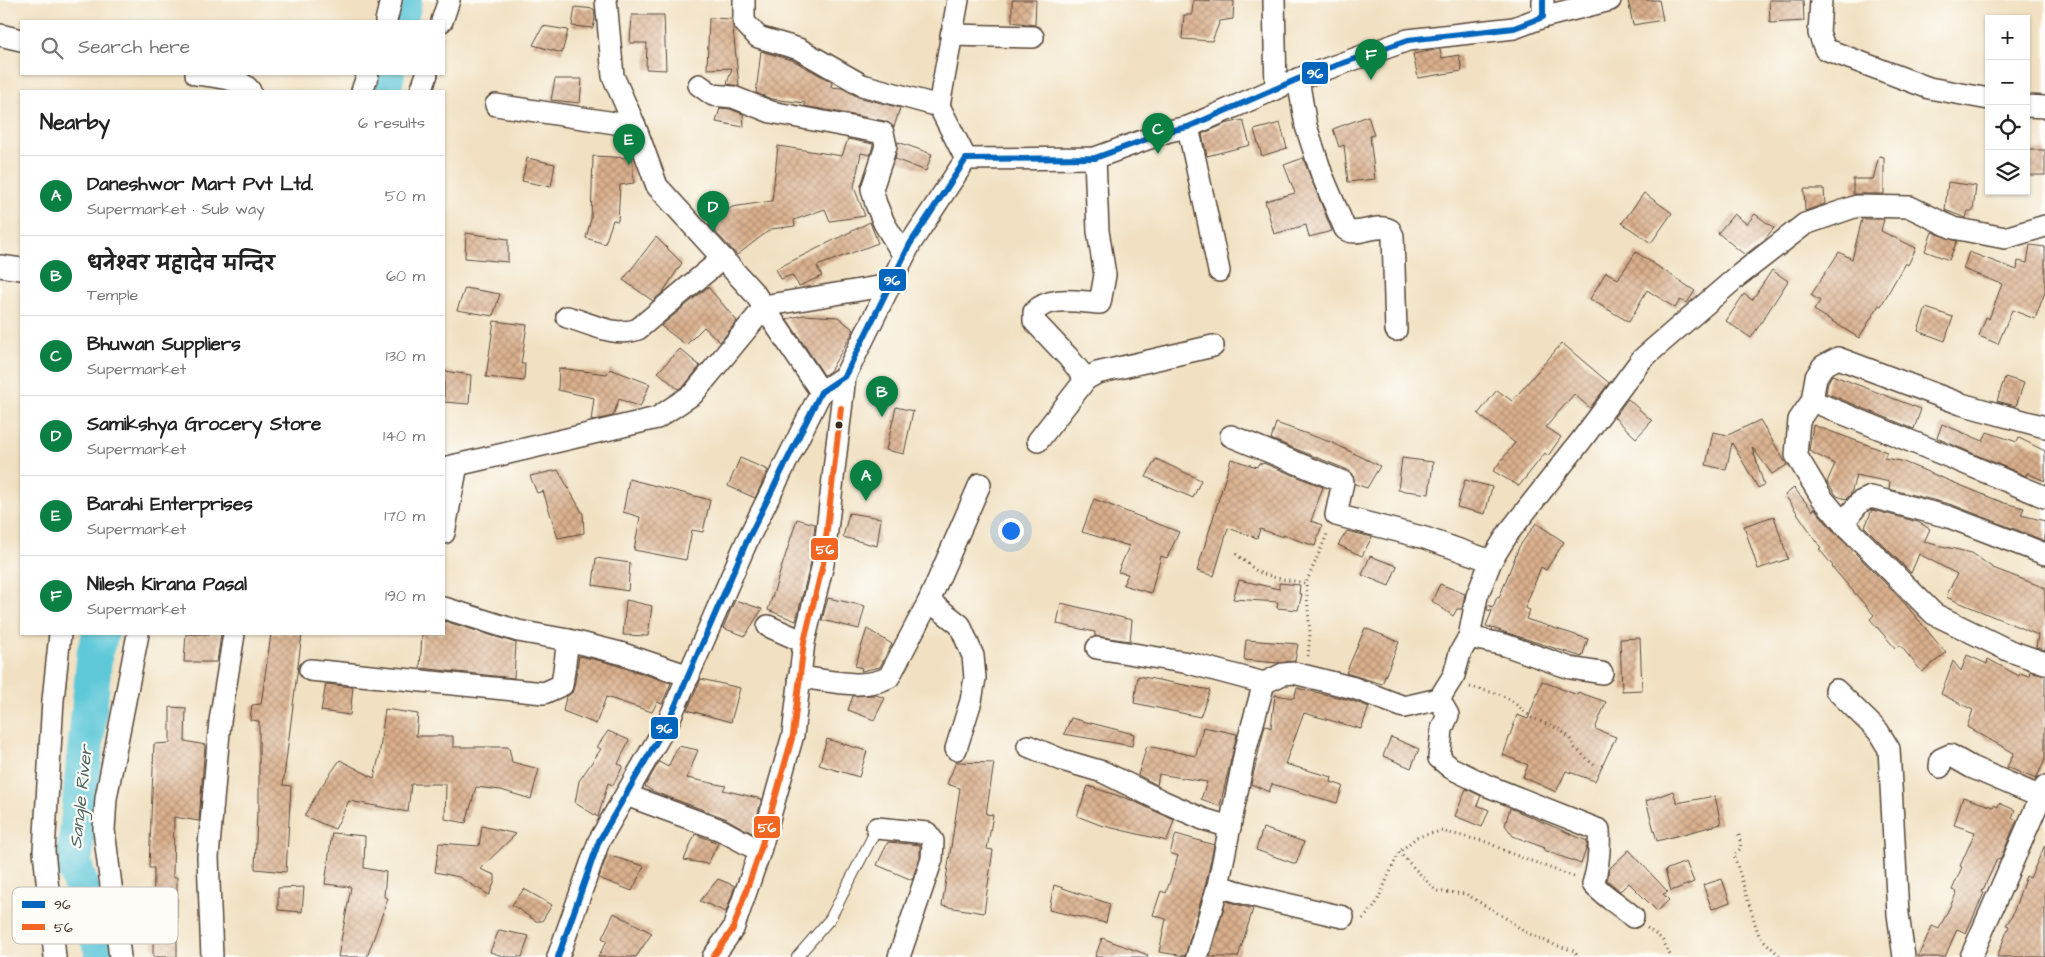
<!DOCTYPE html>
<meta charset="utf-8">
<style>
:root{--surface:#fff;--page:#f2f2f2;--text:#222;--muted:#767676;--line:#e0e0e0;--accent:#0b8043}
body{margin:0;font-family:"Architects Daughter","Playpen Sans Deva",sans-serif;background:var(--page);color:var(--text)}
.controls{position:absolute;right:15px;top:15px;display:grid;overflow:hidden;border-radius:0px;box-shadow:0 1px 4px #0004}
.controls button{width:45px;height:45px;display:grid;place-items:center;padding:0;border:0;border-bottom:1px solid var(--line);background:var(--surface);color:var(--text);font:25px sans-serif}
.you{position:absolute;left:1010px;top:530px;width:18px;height:18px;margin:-12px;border:4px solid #fff;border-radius:50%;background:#1a73e8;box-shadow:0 0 0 8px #1a73e833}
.badge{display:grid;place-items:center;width:32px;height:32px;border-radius:50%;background:var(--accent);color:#fff;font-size:16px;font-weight:700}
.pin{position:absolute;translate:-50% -41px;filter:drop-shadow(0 1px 2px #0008)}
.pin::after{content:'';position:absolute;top:26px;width:18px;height:15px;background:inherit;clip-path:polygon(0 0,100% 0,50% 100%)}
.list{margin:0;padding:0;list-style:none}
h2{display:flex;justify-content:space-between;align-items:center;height:65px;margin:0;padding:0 20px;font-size:21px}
h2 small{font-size:16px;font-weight:400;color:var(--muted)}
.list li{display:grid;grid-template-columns:32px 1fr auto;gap:15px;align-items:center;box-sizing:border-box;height:80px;padding:0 20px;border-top:1px solid var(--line)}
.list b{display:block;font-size:19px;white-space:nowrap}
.list p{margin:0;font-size:16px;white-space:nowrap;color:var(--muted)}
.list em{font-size:16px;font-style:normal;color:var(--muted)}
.icon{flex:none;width:28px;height:28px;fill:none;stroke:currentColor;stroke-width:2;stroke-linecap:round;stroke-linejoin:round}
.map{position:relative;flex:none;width:2045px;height:957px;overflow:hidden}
.search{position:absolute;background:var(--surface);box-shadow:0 1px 4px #0004;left:20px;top:20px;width:425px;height:55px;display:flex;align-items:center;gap:12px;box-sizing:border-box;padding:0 18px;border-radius:0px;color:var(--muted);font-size:19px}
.panel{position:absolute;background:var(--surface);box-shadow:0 1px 4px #0004;left:20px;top:90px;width:425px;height:545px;border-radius:0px}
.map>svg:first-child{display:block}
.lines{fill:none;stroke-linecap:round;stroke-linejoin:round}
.river{stroke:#5ec8d8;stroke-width:36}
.building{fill:url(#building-cross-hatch)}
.service-casing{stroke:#564537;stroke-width:12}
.minor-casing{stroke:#564537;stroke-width:24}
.path{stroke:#564537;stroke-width:3;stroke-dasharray:1 4;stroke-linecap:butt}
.service{stroke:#fff;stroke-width:10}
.minor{stroke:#fff;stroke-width:21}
.bus-1-casing{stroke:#fdfcf7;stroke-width:10}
.bus-2-casing{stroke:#fdfcf7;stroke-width:10}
.bus-1{stroke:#0065bd;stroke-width:6}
.bus-2{stroke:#f26522;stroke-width:6}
.bus-dot{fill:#3b2a1e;stroke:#fdfcf7;stroke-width:2}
.labels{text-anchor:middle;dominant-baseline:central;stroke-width:4.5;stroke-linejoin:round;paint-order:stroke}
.water-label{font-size:18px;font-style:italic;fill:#47615f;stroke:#fdfcf7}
.key{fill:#fdfcf7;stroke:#c3bdb6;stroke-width:1}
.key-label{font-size:14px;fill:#3b2a1e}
.line-badge{stroke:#fdfcf7;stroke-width:2}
.badge-label{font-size:14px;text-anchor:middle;font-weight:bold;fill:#fff}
</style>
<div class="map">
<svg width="2045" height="957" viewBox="0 0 2045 957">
<defs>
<pattern id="building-cross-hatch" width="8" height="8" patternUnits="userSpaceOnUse" patternTransform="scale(1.25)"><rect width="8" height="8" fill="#dab08d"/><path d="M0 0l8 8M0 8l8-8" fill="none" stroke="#b28f73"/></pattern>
</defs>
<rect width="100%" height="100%" fill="#fdfcf7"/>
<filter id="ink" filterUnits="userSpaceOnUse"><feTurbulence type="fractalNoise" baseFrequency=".02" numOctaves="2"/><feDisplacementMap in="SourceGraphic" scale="10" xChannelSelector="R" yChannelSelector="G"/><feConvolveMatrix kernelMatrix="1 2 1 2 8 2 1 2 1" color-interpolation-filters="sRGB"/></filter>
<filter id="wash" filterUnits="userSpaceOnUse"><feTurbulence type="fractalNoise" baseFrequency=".0096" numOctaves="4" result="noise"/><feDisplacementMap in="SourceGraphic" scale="20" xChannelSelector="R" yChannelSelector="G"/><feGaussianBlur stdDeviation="1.12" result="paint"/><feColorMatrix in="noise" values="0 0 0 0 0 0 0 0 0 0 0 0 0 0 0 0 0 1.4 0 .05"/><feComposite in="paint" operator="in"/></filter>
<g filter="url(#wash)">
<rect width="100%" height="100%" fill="#f1e1c2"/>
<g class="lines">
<!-- river -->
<g class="river">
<polyline points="400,21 404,0"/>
<polyline points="383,91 387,74"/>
<polyline points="101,634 95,650 74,864 104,957"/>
</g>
</g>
<g id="blocks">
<!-- building -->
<g class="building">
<polygon points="1012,0 1036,0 1035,25 1012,22"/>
<polygon points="1193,0 1234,1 1233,19 1220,21 1212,41 1182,39 1184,15 1192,15"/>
<polygon points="1628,0 1659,0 1663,20 1633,25"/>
<polygon points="1769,0 1803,0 1804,21 1770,23"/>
<polygon points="575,7 594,9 595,18 593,28 572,26"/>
<polygon points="632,15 664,15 666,70 646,69 647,43 630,43"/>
<polygon points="709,18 732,19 739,86 727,84 732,68 707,69"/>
<polygon points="543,26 568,30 562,53 533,45"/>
<polygon points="1440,49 1442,58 1459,55 1462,71 1418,78 1413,54"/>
<polygon points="761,51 794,61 832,82 831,87 842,88 858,97 900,108 894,127 885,121 805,106 805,103 772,99 756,93"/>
<polygon points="555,79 582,79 580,103 551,100"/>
<polygon points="720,108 730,109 743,114 744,127 716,122"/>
<polygon points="1368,116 1374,135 1370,136 1375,179 1348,182 1344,145 1339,147 1333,129"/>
<polygon points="1243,120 1250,145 1207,156 1202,134 1225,124"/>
<polygon points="1280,123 1287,148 1262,156 1254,130"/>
<polygon points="848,139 873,144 873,145 870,155 861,153 854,187 865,216 830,221 825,209 794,220 795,226 771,229 737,255 709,225 732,207 772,201 778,146 842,156"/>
<polygon points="898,142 932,154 926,171 895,159"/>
<rect x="2026" y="150" width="19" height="25"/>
<polygon points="593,156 632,158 634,183 620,185 618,221 613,220 605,244 586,238 591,219"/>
<polygon points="1879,156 1884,157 1884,194 1853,194 1853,179 1873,179"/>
<polygon points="527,158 555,164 551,187 522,181"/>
<polygon points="1303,158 1332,231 1309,237 1306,225 1274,234 1265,201 1295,193 1284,165"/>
<polygon points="1948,182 1976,186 1973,211 1968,211 1966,218 1945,210"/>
<polygon points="1804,189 1824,189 1825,204 1805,211"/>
<polygon points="1644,193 1672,213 1651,243 1622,223"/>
<polygon points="1734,214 1747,224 1755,214 1774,228 1764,240 1745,255 1718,233"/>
<polygon points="1862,219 1884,219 1881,231 1916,248 1908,265 1905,263 1881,306 1879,305 1859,338 1814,310 1820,301 1811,295 1839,252 1852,259"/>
<polygon points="870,222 878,243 817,266 822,276 799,286 792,275 781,279 776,269"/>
<polygon points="1932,232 1957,241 1949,260 1925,251"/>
<polygon points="466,233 508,239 508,262 465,258"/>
<polygon points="656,237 682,263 663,292 653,301 623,280"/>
<polygon points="2030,245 2045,247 2045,292 2035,319 2012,310 1998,344 1979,336 1986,317 1989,319 2002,284 1963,269 1969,252 2017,270 2018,261 2027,263"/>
<polygon points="1636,252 1695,291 1687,303 1680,300 1675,308 1647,290 1629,322 1590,299 1606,272 1618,279"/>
<polygon points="1772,270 1788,281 1751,338 1726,321 1744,294 1752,300"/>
<polygon points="708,287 737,321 720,342 704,327 686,345 661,326"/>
<polygon points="465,288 500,294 493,316 457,310"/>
<polygon points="1926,308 1953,317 1945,341 1918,331"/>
<polygon points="803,315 838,317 854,330 830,371 824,375 787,319"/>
<polygon points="494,321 527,325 521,364 525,364 524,381 486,377"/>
<polygon points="1562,343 1609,383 1590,408 1574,394 1546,427 1561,437 1548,456 1545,453 1519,486 1493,471 1515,443 1478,414 1497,390 1512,401"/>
<polygon points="680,349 700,366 685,385 678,389 658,372"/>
<polygon points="559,368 607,374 610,369 650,384 640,407 619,399 613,416 591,421 594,398 558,390"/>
<polygon points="444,371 471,375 469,404 444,402"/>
<polygon points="1832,375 1921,409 1914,429 1826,393 1828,382"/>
<polygon points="2005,377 2024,383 2016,406 1997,401"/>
<polygon points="1628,399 1652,421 1636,438 1614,417"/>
<polygon points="896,407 913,411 904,454 886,450"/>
<polygon points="1760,420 1787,465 1772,474 1752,447 1764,485 1758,488 1732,443 1726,470 1706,465 1713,432 1728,435"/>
<polygon points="1276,423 1333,443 1380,466 1367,488 1355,484 1353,474 1348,470 1271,439"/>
<polygon points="1942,424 1983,441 1987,432 2017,442 2019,438 2045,451 2045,481 2027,473 2026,476 1937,438"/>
<polygon points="1813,425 1887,452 1884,458 1901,461 2004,503 2024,508 2021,515 2045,521 2045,541 1953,505 1889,489 1890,482 1856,475 1851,494 1846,499 1837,496 1827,482 1835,464 1809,451"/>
<polygon points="740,458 768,470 755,498 728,486"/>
<polygon points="1402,458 1433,462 1429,494 1398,490"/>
<polygon points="1156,459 1201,480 1193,498 1146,477"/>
<polygon points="1231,459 1257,467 1259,463 1262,464 1263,463 1323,487 1311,521 1322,525 1315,546 1283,535 1283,537 1260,529 1257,538 1228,528 1214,576 1197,571"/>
<polygon points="558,470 583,514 584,533 558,538 543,491 537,493 530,476"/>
<polygon points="629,479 710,500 703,532 692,530 686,560 634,550 640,517 623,512"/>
<polygon points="1465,480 1492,487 1485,514 1457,507"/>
<polygon points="1794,488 1813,511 1814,508 1834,532 1901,599 1946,653 1922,672 1900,645 1896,649 1870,619 1874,615 1832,567 1833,566 1819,549 1821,548 1785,495"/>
<polygon points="1094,499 1179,532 1167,558 1161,556 1151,593 1123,585 1128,574 1118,572 1129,546 1082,532"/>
<polygon points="1872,510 1918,522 1930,529 1924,542 1972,553 1993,568 2045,588 2045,650 2036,647 2038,635 1946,597 1957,574 1919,554 1911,573 1865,527"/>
<polygon points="849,513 881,518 877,546 843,537"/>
<polygon points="1774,516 1788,559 1758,569 1744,526"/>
<polygon points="797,519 815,524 811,562 796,621 768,610"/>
<polygon points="1536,523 1564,542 1546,570 1541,567 1525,608 1530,610 1526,619 1588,639 1582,657 1486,626 1492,611 1487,610 1488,605 1493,607 1497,597 1499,598 1519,547"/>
<polygon points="1347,531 1372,537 1362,556 1338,545"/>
<polygon points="1370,556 1397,566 1389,586 1362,575"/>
<polygon points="596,558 630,563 628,591 593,585"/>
<polygon points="1239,580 1279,589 1279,583 1300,585 1299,594 1302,594 1298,610 1277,608 1278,602 1233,599"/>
<polygon points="1440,584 1465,594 1462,609 1457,609 1453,616 1432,601"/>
<polygon points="828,598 865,606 859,629 822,620"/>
<polygon points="626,600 652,606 648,636 623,635"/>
<polygon points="735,600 762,609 745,636 723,628"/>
<polygon points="1061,603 1132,620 1130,641 1095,636 1095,632 1057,624"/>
<polygon points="444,621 516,643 514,678 420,668 422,634 444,634"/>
<polygon points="1365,628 1399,642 1382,684 1346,673"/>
<polygon points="867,629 892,644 880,667 861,671 862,668 855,666"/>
<polygon points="186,634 221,634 217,662 184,662"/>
<polygon points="271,634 302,634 283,785 291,786 286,872 255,869 257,811 259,811 259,721 250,720 252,705 261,704"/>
<polygon points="1640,638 1642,690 1622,691 1620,639"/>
<polygon points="1246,640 1298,644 1295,661 1278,663 1244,660"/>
<polygon points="1967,655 1987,664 1988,659 2019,676 2020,673 2029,676 2030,671 2045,675 2045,760 2036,779 2007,767 2014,753 1967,727 1973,710 1941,694 1953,661 1961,671"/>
<polygon points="579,656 606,662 671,683 662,704 657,702 652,712 606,697 596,724 563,711 566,697 572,693 574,687"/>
<polygon points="1138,676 1210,690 1200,717 1134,703"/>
<polygon points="701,679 740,688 731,722 687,710"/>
<polygon points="1542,681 1577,695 1578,692 1606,702 1595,729 1616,737 1595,781 1566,771 1556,792 1523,777 1528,765 1503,755 1517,715 1528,719"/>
<polygon points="326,684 353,687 350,715 321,711"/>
<polygon points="1297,688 1350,700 1369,707 1361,729 1304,713 1285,764 1332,777 1331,782 1343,786 1337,803 1272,784 1269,792 1251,784 1265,725 1271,728 1275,695 1294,698"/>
<polygon points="876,695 885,698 874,720 848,710 853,696"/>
<polygon points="170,707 186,708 185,741 205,745 199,821 174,817 173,877 177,877 177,957 153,957 154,868 149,868 154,744 170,743"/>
<polygon points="385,709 418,714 416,736 453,736 453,747 509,747 512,762 539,769 531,799 501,790 476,787 466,823 445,819 446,784 411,784 408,812 349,801 335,829 304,816 321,787 340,760 374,778 379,757"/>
<polygon points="1071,718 1134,734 1132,746 1064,734"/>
<polygon points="1203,727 1237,734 1220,806 1201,799 1207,782 1159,774 1157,785 1138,775 1147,746 1196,756"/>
<polygon points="608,731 629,740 618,764 623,766 613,785 608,783 598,817 575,803 579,781 601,749 597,747"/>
<polygon points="1391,737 1419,749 1411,768 1383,756"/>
<polygon points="827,739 867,751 859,777 819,765"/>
<polygon points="678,746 698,750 687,778 726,786 723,790 762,799 752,833 725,818 652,791 645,786 659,762 668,767"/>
<polygon points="956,762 994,763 986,814 993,815 987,849 993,850 984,913 942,906 960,788 947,784"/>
<polygon points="1088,786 1131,800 1174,820 1167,841 1100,825 1077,816"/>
<polygon points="1466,789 1481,796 1477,805 1489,810 1482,827 1455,816"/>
<polygon points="1673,791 1677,803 1715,796 1721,824 1657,841 1646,801"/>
<polygon points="1963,797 1993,807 1994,805 1998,807 1999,803 2015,810 2012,818 2017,820 2000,860 1997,859 1982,892 1984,893 1966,933 1957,929 1945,957 1918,957 1932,926 1939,929 1957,892 1952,890 1962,867 1960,866 1975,832 1954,825"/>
<polygon points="1510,808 1587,841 1587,847 1581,864 1544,850 1545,848 1513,836 1505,825"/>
<polygon points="482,826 516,834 480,869 495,875 495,881 489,895 459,877 435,872 439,843 479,846"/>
<polygon points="1263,828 1304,842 1296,864 1256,850"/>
<polygon points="332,833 365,836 364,868 386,872 384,897 388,898 367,957 338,957 351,887 325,884"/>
<polygon points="695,834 718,843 708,864 684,860"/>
<polygon points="1176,834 1214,845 1206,883 1185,956 1159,952 1166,919 1153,915 1161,891 1166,893 1178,856 1170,853"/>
<polygon points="888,842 920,845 920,857 912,880 877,865"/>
<polygon points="2045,845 2045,957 1997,957 2009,926 2006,925 2012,916 2026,876 2030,878"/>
<polygon points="1629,850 1668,892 1663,894 1669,900 1657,911 1629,883 1620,891 1607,880 1610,868"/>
<polygon points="607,855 644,866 632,891 599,878"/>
<polygon points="1686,862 1694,882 1671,891 1665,870"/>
<polygon points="718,879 735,886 726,912 700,901"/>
<polygon points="1722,879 1730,902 1712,909 1703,885"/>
<polygon points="1054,885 1110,904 1106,923 1049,910"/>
<polygon points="304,887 302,912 278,910 278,888"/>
<polygon points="524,889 552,905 542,921 536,921 512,905"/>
<polygon points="1226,901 1253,909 1238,957 1210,957"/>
<polygon points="614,913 652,933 636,957 598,957 607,941 602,938"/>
<polygon points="499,930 529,936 522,957 506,957 490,952"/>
<polygon points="1102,938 1148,955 1147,957 1095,957"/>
</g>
</g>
</g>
<g filter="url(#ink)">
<use href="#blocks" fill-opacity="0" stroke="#564537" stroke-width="1"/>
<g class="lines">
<!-- service casing -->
<g class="service-casing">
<polyline id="service" points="797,957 830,919 877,828"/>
</g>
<!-- minor casing -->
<g class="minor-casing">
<g id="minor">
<polyline points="606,0 613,76 635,126 657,186 755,294 821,392"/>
<polyline points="744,0 744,22 758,37 799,49 862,85 939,106 966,159"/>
<polyline points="1274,0 1276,89"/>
<polyline points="1821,0 1819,33 1825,49 1929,88 1989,99"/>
<polyline points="1543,17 1610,0"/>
<polyline points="386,21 391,0"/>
<polyline points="442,21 449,0"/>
<polyline points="0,35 21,40"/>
<polyline points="951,35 1033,37"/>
<path d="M196,74C211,76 243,78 250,91"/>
<path d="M1298,79L1306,126L1322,175L1345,229C1357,238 1377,222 1390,230L1393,236L1396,330"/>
<polyline points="699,85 713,95 733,97 771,112 883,133 886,146 872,189 876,204 884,223 904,256"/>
<polyline points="362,91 368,74"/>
<polyline points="421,91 427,74"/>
<polyline points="496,105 635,126"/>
<polyline points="939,106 958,0"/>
<polyline points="2026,106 2045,107"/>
<polyline points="1188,127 1219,271"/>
<polyline points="0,266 21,269"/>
<polyline points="763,306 890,285"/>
<path d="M567,317C589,323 616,338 638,329L723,258"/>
<path d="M1086,379L1068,357L1034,321V312C1049,295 1079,302 1100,303L1105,275L1098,231L1095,158"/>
<polyline points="1812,401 1957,460 2045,497"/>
<polyline points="2045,427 1961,404 1838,358 1823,366 1816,377 1812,401 1799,420 1796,455 1822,498 1843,523 1934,614 2010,651 2045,663"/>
<polyline points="1231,436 1343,482 1336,515 1425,538 1491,561"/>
<polyline points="1038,441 1086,379 1097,373 1213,346"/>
<polyline points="444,468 657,418 693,394 764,308"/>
<polyline points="1843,523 1860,502 1871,497 1949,517 2045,554"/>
<polyline points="444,533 457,465"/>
<polyline points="929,601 960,625 973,656 975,678 971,701 956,749"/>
<polyline points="444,608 518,631 568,640 620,653 689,676"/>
<polyline points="768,626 804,642"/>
<polyline points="1469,637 1505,645 1570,668 1602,673"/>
<polyline points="1097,648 1189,663 1264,683"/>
<polyline points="310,670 544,693 562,685 568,640"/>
<path d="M799,677C828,680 863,691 889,677L929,601L980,484"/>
<polyline points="1836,690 1878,731 1889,749 1898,914 1904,957"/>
<path d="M1439,699L1448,715L1442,729L1439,758L1451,768L1488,786L1599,830C1600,849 1599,866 1593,884C1605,897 1620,905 1633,917"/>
<polyline points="1028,746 1062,760 1103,772 1162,801 1203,819 1230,827"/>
<polyline points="1940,767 1941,759 1950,755 1971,767 2041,797"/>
<polyline points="626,795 721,830 760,851"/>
<polyline points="877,828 927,833 933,841 932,859 899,957"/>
<polyline points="1218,886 1261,898 1343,917"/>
<polyline points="55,957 44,851 53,700 60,634"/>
<polyline points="120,957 104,830 106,798 138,634"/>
<polyline points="212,957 208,857 220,721 234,634"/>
<polyline points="558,957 599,841 669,720 746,543 821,392 845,376 910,244 966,159 1095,158 1169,131 1188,127 1298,79 1408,40 1514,28 1543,17 1543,0"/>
<polyline points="713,957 733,929 760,851 793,735 804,642 823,564 845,376"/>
<polyline points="1197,957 1218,886 1245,752 1264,683 1283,674 1294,673 1354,688 1404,707 1439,699 1454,675 1460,653 1469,637 1477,596 1491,561 1509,532 1580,442 1642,359 1738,276 1805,224 1857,206 1910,207 1953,228 2005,238 2045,226"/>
<polyline points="1971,957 2045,787"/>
</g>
</g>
<!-- path -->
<g class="path">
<polyline points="1236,554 1258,572 1276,578 1306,583"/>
<polyline points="1308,656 1310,634 1306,583 1328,532"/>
<polyline points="1470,687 1499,694 1512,701 1532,718 1559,729 1569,737 1575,748 1596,767"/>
<polyline points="1739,835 1741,848 1734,855 1759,936 1781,957"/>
<polyline points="1399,852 1436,891 1466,894 1504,917 1525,932 1555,945 1575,951 1577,957"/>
<polyline points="1363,919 1375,906 1399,852 1417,837 1441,831 1487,842 1507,852 1574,877"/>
<polyline points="1647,928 1662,939 1671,957"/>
</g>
<!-- service -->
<use href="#service" class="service"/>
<!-- minor -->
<use href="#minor" class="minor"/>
<!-- bus-1 casing -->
<g class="bus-1-casing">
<polyline id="bus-1" points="558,957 599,841 669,720 746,543 821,392 845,376 910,244 966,159 1095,158 1169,131 1188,127 1298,79 1408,40 1514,28 1543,17 1543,0"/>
</g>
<!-- bus-2 casing -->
<g class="bus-2-casing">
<polyline id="bus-2" points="713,957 733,929 760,851 793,735 804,642 823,564 841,408"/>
</g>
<!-- bus-1 -->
<use href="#bus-1" class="bus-1"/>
<!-- bus-2 -->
<use href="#bus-2" class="bus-2"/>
</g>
</g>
<!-- markers -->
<circle class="bus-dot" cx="839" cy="425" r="4.5"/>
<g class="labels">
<!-- water labels -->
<g class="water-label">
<text transform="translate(81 797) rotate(-84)">Sangle River</text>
</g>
</g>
<!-- legend -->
<rect x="12" y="887" width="166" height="57" rx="8" class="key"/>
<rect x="22" y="901" width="23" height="7" fill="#0065bd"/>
<rect x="22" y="924" width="23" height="6" fill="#f26522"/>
<g class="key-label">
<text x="54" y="909">96</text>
<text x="54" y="932">56</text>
</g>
<g class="line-badge">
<rect x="1301" y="61" width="28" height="24" rx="5" fill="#0065bd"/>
<rect x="878" y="268" width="29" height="24" rx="5" fill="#0065bd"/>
<rect x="810" y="537" width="29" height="24" rx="5" fill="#f26522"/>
<rect x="650" y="716" width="29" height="24" rx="5" fill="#0065bd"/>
<rect x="753" y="815" width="28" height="24" rx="5" fill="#f26522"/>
</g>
<g class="badge-label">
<text x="1315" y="78">96</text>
<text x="892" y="285">96</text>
<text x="825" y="554">56</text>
<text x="664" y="733">96</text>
<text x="767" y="832">56</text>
</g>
</svg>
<div class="controls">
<button>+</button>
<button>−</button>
<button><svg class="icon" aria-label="locate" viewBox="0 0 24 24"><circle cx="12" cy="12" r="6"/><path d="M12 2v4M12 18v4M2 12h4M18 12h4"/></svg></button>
<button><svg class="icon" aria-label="layers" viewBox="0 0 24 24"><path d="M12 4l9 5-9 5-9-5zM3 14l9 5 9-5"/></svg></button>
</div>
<div class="you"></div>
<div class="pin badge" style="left:866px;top:501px">A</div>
<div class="pin badge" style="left:882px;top:417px">B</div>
<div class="pin badge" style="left:1158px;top:154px">C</div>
<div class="pin badge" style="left:713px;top:232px">D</div>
<div class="pin badge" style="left:629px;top:165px">E</div>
<div class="pin badge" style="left:1371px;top:80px">F</div>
<div class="search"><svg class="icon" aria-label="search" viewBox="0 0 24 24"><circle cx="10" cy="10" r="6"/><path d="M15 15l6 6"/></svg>Search here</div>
<section class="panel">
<h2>Nearby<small>6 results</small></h2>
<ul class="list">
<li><span class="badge">A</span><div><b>Daneshwor Mart Pvt Ltd.</b><p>Supermarket · Sub way</p></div><em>50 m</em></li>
<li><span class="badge">B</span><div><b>धनेश्वर महादेव मन्दिर</b><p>Temple</p></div><em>60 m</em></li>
<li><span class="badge">C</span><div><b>Bhuwan Suppliers</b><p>Supermarket</p></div><em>130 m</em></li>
<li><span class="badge">D</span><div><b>Samikshya Grocery Store</b><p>Supermarket</p></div><em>140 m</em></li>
<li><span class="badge">E</span><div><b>Barahi Enterprises</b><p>Supermarket</p></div><em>170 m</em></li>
<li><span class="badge">F</span><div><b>Nilesh Kirana Pasal</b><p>Supermarket</p></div><em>190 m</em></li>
</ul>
</section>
</div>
